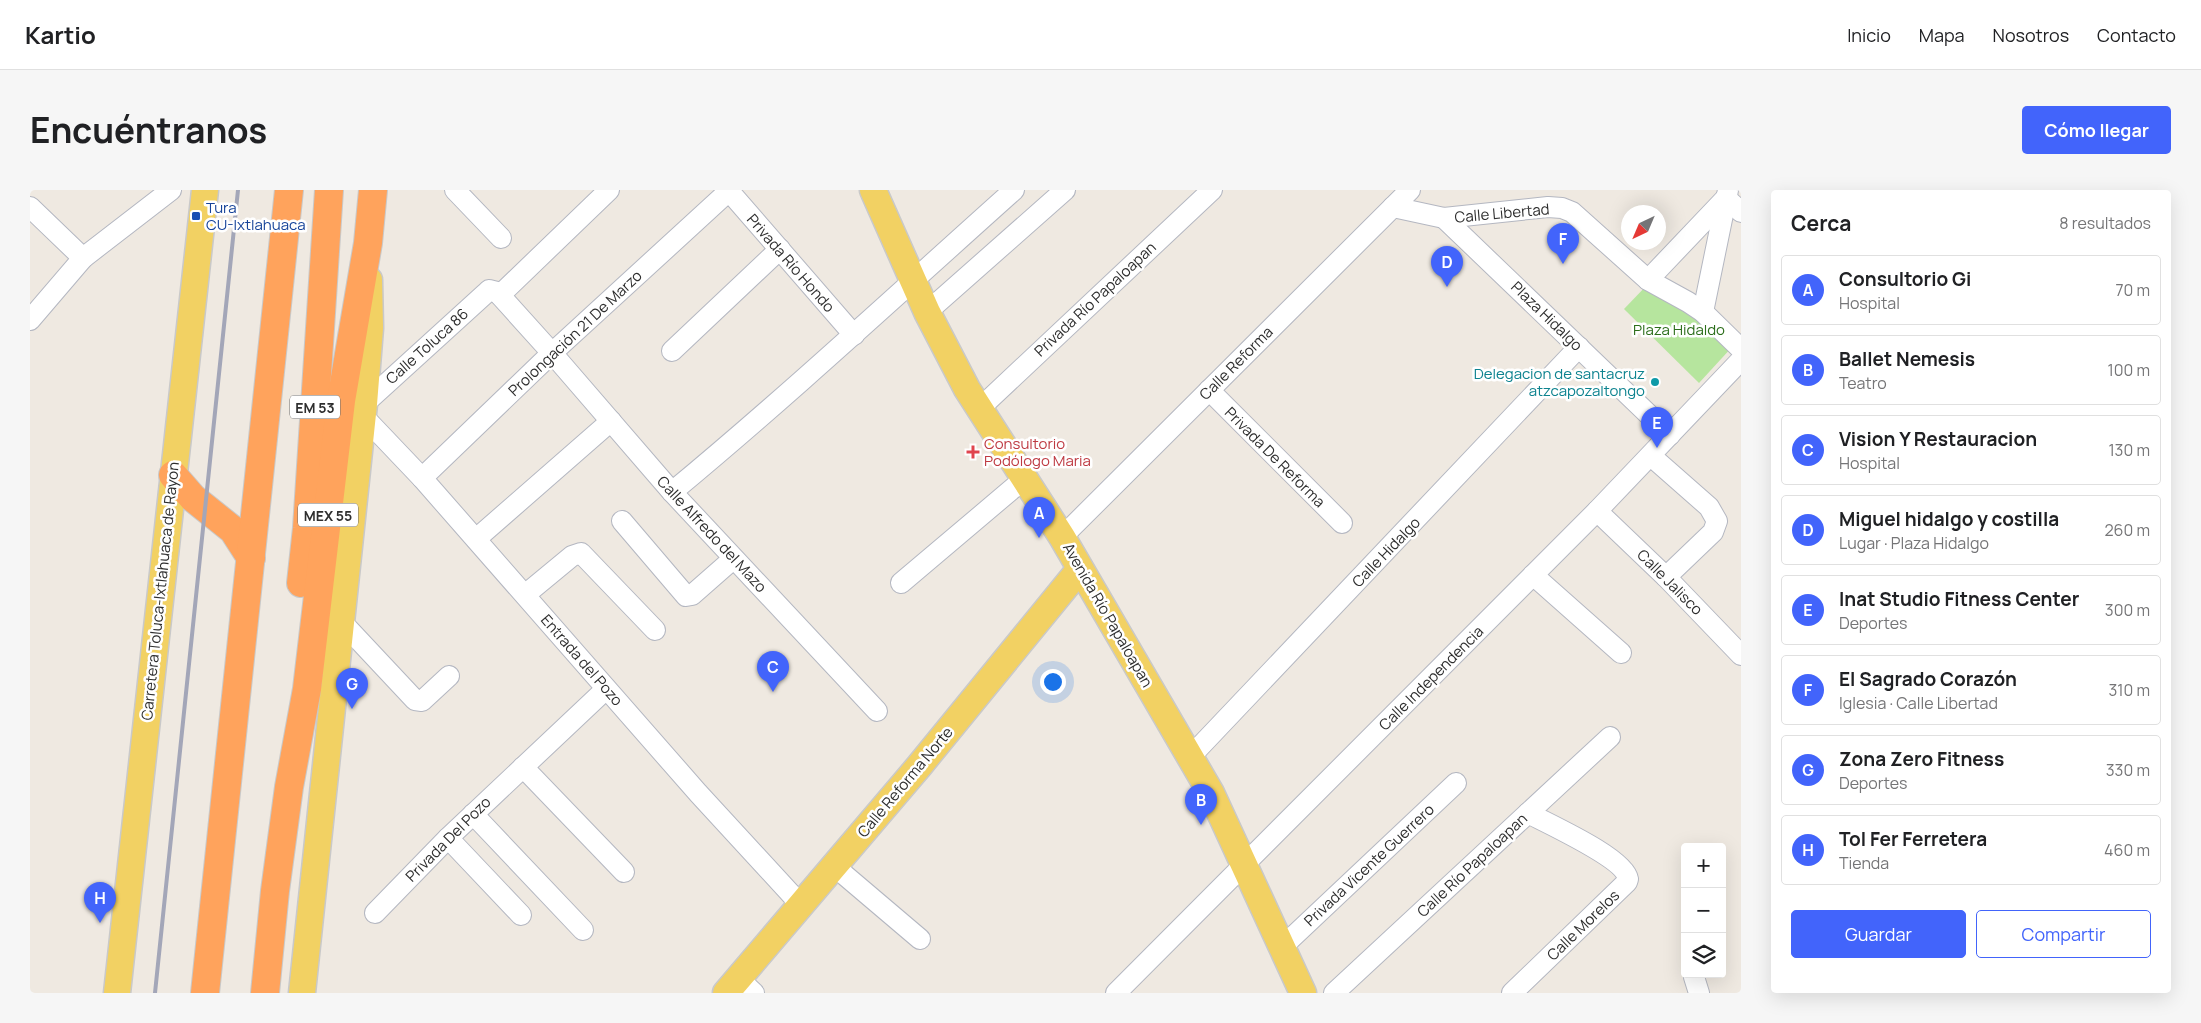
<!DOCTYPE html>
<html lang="es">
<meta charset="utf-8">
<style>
:root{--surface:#fff;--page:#f6f6f6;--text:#202124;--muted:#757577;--line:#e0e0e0;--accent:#4264fb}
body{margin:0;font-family:Manrope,sans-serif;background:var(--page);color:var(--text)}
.controls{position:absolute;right:15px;bottom:15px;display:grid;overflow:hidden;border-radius:5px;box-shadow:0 5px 20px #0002}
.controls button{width:45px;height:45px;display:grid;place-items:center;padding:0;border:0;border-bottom:1px solid var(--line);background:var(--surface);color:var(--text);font:25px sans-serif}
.compass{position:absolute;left:1591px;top:15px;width:45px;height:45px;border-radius:50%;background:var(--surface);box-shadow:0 5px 20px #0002;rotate:224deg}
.you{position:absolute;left:1022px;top:491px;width:18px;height:18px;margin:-12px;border:4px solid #fff;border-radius:50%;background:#1a73e8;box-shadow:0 0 0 8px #1a73e833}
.badge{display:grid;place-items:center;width:32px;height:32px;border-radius:50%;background:var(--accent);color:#fff;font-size:16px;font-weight:700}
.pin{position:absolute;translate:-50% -41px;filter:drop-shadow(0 1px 2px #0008)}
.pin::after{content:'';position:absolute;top:26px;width:18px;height:15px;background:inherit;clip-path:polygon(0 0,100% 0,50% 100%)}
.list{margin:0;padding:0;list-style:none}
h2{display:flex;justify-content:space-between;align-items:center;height:65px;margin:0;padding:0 20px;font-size:21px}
h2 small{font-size:16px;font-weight:400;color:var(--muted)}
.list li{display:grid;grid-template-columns:32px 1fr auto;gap:15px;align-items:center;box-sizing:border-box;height:70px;margin:0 10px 10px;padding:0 10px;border:1px solid var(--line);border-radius:5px}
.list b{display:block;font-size:19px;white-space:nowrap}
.list p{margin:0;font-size:16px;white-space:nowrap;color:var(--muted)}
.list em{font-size:16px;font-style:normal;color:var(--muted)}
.actions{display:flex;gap:10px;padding:15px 20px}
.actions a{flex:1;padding:11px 0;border:1px solid var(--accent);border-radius:5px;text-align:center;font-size:18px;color:var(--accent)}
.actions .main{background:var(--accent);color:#fff}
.icon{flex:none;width:28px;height:28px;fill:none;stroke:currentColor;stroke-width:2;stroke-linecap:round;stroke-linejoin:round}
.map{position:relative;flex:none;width:1711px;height:803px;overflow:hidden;border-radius:5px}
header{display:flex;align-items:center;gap:30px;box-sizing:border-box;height:70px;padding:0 25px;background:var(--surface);border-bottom:1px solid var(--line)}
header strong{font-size:24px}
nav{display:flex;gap:28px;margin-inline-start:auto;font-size:18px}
.intro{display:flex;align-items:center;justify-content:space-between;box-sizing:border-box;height:120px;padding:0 30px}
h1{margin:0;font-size:35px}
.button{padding:12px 22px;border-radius:5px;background:var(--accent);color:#fff;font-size:18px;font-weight:700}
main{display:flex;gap:30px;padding:0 30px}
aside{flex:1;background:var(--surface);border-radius:5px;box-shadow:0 5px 20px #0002}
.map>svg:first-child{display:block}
.green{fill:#b6e59e}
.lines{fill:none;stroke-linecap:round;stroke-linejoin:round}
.minor-casing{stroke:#b4b7c1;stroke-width:22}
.major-casing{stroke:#c9c9c9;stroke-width:29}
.highway-casing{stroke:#c9c9c9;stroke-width:30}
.minor{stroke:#fff;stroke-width:20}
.major{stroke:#f2d163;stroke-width:26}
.highway{stroke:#ffa35c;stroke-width:28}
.rail{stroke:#a3a6b8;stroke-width:4}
.transit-dot{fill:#1a4fb4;stroke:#fff;stroke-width:2}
.culture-dot{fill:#0f9aa8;stroke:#fff;stroke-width:2}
.health-dot{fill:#e0444e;stroke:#fff;stroke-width:2}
.labels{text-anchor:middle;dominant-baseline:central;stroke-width:5;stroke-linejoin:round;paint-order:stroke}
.shield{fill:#fff;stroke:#6d6d6d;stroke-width:1}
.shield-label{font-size:14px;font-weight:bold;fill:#2e2e2e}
.transit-label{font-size:15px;fill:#164399;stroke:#fff;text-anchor:start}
.street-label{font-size:15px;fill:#2e2e2e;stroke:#fff}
.park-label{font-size:15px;fill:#2c6e1b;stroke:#fff}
.culture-label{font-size:15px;fill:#0d838f;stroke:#fff;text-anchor:end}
.health-label{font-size:15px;fill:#be3a42;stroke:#fff;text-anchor:start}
</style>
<header>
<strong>Kartio</strong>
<nav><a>Inicio</a><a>Mapa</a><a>Nosotros</a><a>Contacto</a></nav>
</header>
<div class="intro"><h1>Encuéntranos</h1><a class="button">Cómo llegar</a></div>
<main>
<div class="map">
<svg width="1711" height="803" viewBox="0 0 1711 803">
<rect width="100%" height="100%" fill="#efe9e1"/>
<!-- green -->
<polygon class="green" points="1619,93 1703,156 1669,193 1594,119"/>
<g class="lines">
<!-- minor casing -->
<g class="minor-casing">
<g id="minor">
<polyline points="425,0 471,48"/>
<polyline points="699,1 824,145"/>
<polyline points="1696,8 1711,22"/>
<polyline points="0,17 53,68"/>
<polyline points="1363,17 1414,28 1518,17 1532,18 1542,22 1618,90 1658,112 1673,122 1711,159"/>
<polyline points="1414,28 1640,245"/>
<polyline points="1618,90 1696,8"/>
<polyline points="470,105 579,0"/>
<polyline points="897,122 1035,0"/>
<polyline points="1673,122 1698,0"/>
<polyline points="0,130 53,68 141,0"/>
<polyline points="642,161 750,59"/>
<polyline points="1179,200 1312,333"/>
<polyline points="334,214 456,103 459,100 467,102 522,163 642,302 847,521"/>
<polyline points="949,219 1182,0"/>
<polyline points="333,226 392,288 668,603 771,715"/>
<polyline points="1621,266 1679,317 1687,331 1683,342 1636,387"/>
<polyline points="392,288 522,163 700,0"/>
<path d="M642,302C759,205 871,101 984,0"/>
<polyline points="1567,321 1636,387 1711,465"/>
<polyline points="592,331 656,406 662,405 703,369"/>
<polyline points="1032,347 1380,0"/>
<polyline points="446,349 581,231"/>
<polyline points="1503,385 1591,463"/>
<polyline points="871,393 994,289"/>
<polyline points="496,404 542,366 551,363 625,440"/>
<polyline points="310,430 385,510 392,511 419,486"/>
<polyline points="1161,566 1549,157"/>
<polyline points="493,577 594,682"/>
<polyline points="443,624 553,740"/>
<polyline points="418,648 491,725"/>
<polyline points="804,676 890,749"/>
<polyline points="345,723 418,648 576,499"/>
<polyline points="1252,757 1426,593"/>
<polyline points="1664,787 1669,803"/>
<polyline points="708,788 724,803"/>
<polyline points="1086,803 1567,321 1711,170"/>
<polyline points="1304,803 1580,547"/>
<path d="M1482,803L1597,692L1598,689C1595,668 1518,634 1498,623"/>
</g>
</g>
<!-- major casing -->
<g class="major-casing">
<g id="major">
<polyline points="843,0 897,122 937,199 1032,347 1181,603 1273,803"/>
<polyline points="87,803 175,0"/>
<polyline points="272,803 334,214 340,138 339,90"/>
<polyline points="696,803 890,575 1050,379"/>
</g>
</g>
<!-- highway casing -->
<g class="highway-casing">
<g id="highway">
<polyline points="143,285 163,308 203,340 221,368"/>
<polyline points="271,393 277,338 299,0"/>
<polyline points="175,803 259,0"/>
<polyline points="235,803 245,701 259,597 277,499 311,211 338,53 343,0"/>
</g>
</g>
<!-- minor -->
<use href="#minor" class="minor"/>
<!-- major -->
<use href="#major" class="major"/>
<!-- highway -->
<use href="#highway" class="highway"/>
<!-- rail -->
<polyline class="rail" points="125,803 208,0"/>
</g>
<!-- markers -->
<rect class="transit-dot" x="161" y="21" width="10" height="10" rx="2.5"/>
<circle class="culture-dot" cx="1625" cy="192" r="5"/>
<path class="health-dot" d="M940.5 254.5h5v5h5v5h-5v5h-5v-5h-5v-5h5z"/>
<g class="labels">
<!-- shield labels -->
<g class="shield">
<rect x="260" y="205.5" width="50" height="23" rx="4"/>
<rect x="268" y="313.5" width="60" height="23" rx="4"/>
</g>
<g class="shield-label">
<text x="285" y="217">EM 53</text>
<text x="298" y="325">MEX 55</text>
</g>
<!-- transit labels -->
<g class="transit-label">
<text x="176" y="17">Tura<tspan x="176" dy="17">CU-Ixtlahuaca</tspan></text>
</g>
<!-- street labels -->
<g class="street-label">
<text transform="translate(1472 23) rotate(-5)">Calle Libertad</text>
<text transform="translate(761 73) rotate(49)">Privada Río Hondo</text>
<text transform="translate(1065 109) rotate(-43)">Privada Río Papaloapan</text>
<text transform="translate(1517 126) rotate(44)">Plaza Hidalgo</text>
<text transform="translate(545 143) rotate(-43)">Prolongación 21 De Marzo</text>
<text transform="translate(397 156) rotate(-42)">Calle Toluca 86</text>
<text transform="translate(1206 173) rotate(-45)">Calle Reforma</text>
<text transform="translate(1245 267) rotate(45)">Privada De Reforma</text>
<text transform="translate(682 344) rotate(47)">Calle Alfredo del Mazo</text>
<text transform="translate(1356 362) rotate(-46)">Calle Hidalgo</text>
<text transform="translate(1640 392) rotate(45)">Calle Jalisco</text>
<text transform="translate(130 401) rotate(-84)">Carretera Toluca-Ixtlahuaca de Rayon</text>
<text transform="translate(1078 425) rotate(60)">Avenida Río Papaloapan</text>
<text transform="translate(552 470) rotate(49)">Entrada del Pozo</text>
<text transform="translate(1401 488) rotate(-45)">Calle Independencia</text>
<text transform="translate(875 592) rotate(-50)">Calle Reforma Norte</text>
<text transform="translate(418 649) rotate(-45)">Privada Del Pozo</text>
<text transform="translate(1339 675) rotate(-43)">Privada Vicente Guerrero</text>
<text transform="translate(1442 675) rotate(-43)">Calle Río Papaloapan</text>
<text transform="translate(1553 735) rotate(-44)">Calle Morelos</text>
</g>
<!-- park labels -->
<g class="park-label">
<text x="1649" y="139">Plaza Hidaldo</text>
</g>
<!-- culture labels -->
<g class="culture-label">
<text x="1615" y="183">Delegacion de santacruz<tspan x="1615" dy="17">atzcapozaltongo</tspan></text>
</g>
<!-- health labels -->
<g class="health-label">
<text x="954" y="253">Consultorio<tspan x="954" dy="17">Podólogo Maria</tspan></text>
</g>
</g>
</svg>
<div class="controls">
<button>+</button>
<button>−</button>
<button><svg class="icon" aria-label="layers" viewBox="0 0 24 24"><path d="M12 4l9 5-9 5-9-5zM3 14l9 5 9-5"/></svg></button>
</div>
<svg class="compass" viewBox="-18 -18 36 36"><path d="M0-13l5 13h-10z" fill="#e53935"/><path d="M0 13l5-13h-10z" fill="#757577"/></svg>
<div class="you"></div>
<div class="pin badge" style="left:1009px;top:348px">A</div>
<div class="pin badge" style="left:1171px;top:635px">B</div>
<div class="pin badge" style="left:743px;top:502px">C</div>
<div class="pin badge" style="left:1417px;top:97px">D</div>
<div class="pin badge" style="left:1627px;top:258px">E</div>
<div class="pin badge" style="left:1533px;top:74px">F</div>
<div class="pin badge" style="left:322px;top:519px">G</div>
<div class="pin badge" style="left:70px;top:733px">H</div>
</div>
<aside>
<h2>Cerca<small>8 resultados</small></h2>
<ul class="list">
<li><span class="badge">A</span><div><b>Consultorio Gi</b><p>Hospital</p></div><em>70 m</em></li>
<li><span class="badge">B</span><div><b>Ballet Nemesis</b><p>Teatro</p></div><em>100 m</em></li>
<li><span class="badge">C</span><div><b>Vision Y Restauracion</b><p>Hospital</p></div><em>130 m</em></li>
<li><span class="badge">D</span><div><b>Miguel hidalgo y costilla</b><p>Lugar · Plaza Hidalgo</p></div><em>260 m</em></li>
<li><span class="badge">E</span><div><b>Inat Studio Fitness Center</b><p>Deportes</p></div><em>300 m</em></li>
<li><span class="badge">F</span><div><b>El Sagrado Corazón</b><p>Iglesia · Calle Libertad</p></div><em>310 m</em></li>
<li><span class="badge">G</span><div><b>Zona Zero Fitness</b><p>Deportes</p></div><em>330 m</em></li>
<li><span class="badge">H</span><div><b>Tol Fer Ferretera</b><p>Tienda</p></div><em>460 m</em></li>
</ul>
<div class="actions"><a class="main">Guardar</a><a>Compartir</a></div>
</aside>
</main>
